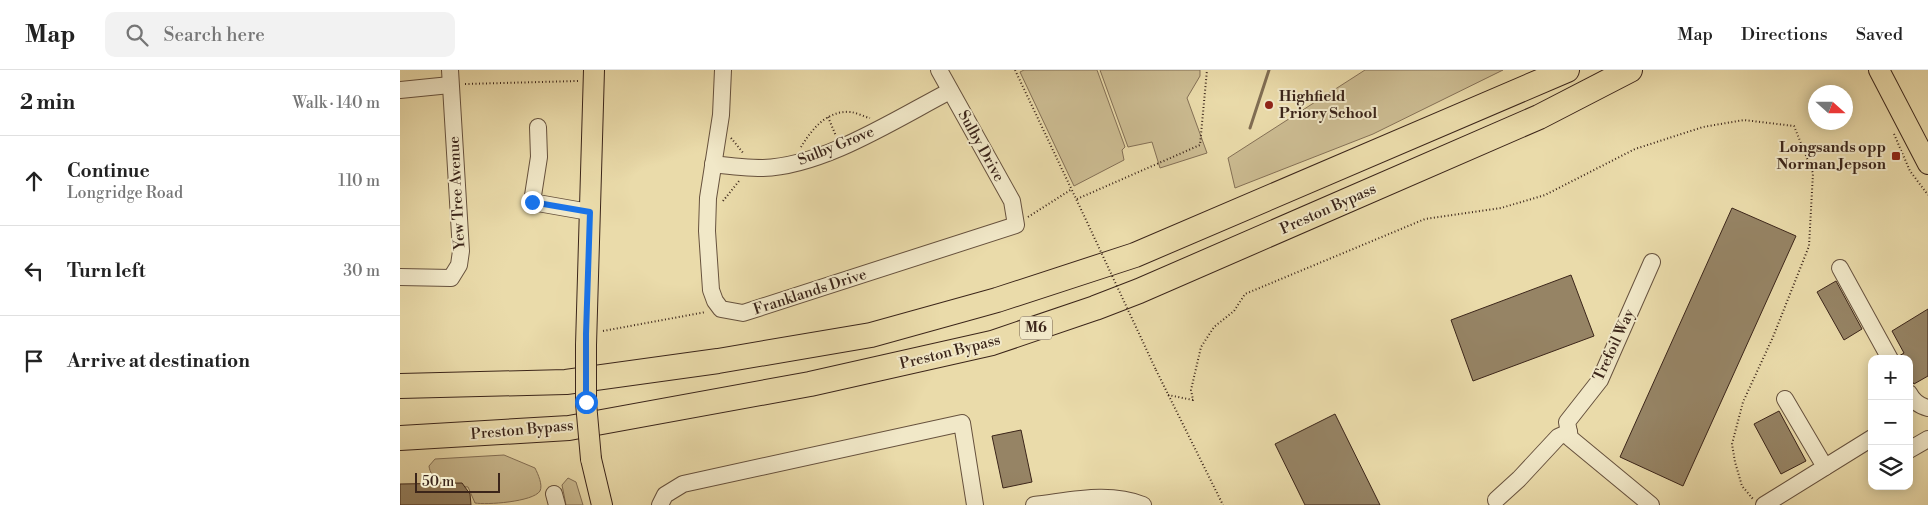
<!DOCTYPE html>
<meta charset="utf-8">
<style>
:root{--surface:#fff;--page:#f2f2f2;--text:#222;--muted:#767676;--line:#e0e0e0}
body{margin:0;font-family:"Libre Bodoni",serif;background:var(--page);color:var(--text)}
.controls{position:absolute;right:15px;bottom:15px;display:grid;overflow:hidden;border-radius:10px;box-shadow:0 2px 12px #0003}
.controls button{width:45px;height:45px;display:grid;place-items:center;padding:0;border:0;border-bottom:1px solid var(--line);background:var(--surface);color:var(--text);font:25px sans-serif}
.compass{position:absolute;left:1408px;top:15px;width:45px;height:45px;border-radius:50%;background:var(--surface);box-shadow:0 2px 12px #0003;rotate:111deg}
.scale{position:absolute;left:15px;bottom:12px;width:85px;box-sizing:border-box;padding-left:5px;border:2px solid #3b251a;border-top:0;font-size:14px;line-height:18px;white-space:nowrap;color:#3b251a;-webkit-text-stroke:4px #f1e8c8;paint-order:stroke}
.stop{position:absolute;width:15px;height:15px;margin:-11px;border:4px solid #1a73e8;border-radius:50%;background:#fff}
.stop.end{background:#1a73e8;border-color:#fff;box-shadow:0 1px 5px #0008}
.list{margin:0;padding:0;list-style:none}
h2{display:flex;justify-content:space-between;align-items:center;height:65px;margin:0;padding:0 20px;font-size:21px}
h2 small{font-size:16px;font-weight:400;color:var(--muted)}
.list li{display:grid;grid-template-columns:32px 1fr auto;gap:15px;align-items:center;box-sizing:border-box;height:90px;padding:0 20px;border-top:1px solid var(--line)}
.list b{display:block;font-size:19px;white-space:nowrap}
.list p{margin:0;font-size:16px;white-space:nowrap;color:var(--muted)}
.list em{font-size:16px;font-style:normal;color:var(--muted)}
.icon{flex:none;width:28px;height:28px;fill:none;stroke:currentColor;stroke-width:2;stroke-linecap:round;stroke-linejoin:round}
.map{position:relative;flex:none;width:1528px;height:435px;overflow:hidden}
header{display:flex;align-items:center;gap:30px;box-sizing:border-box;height:70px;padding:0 25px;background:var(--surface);border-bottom:1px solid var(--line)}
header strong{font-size:24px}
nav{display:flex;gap:28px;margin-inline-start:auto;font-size:18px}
.search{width:350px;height:45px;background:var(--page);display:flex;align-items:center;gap:12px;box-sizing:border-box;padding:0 18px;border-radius:10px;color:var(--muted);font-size:19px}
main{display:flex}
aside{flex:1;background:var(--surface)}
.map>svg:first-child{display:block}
.green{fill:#ccbc92;stroke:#847056}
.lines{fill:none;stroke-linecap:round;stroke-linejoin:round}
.stream{stroke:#806d53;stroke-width:3}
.building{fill:#968465;stroke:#3b251a}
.minor-casing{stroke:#67523e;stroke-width:18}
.major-casing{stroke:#3b251a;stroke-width:22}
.highway-casing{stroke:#3b251a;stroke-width:26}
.path{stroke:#3b251a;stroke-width:2;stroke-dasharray:1 2.5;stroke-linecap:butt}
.minor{stroke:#f1e8c8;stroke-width:16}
.major{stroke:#eadbaa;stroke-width:20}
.highway{stroke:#eadbaa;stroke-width:24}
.major-bridge-casing{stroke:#3b251a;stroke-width:22;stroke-linecap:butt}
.path-bridge{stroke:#3b251a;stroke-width:2;stroke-dasharray:1 2.5;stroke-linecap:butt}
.major-bridge{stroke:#eadbaa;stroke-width:20}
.route{stroke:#1a73e8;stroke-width:6}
.poi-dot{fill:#8f2418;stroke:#f1e8c8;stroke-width:2}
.labels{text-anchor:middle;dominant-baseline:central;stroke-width:4;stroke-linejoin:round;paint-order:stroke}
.shield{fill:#f1e8c8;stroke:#72604e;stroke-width:1}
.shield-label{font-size:14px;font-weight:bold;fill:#3b251a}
.poi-label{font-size:15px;font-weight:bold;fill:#3b251a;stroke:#f1e8c8;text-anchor:start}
.street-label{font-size:15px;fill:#3b251a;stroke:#f1e8c8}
</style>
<header>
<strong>Map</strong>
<div class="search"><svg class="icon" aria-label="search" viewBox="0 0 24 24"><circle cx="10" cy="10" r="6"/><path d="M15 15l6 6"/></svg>Search here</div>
<nav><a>Map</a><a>Directions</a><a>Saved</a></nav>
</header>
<main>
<aside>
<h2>2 min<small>Walk · 140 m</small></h2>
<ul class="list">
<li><svg class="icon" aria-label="ahead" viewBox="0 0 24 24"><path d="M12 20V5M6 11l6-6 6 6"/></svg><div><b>Continue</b><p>Longridge Road</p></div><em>110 m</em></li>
<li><svg class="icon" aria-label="left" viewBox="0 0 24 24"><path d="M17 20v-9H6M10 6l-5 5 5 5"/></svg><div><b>Turn left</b></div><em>30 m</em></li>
<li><svg class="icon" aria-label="arrive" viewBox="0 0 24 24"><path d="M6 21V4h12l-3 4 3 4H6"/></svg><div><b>Arrive at destination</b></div></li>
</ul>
</aside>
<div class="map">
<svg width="1528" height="435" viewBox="0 0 1528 435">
<rect width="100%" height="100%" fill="#eadbaa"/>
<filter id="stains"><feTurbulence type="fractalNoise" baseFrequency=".004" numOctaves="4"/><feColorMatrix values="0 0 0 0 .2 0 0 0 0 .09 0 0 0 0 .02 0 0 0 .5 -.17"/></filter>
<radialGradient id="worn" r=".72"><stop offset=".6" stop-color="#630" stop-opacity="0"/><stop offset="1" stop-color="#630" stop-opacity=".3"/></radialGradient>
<!-- green -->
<g class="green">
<polygon points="624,0 697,0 725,77 722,80 724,90 674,116 620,2"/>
<polygon points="700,0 800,0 800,6 787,28 807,83 760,98 752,72 728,77"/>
<polygon points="965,0 1103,0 973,64 835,118 828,88"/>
<path d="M104,385L135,398C138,404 143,415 140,421C133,432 86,435 75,433L68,417C64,416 61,418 56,418C45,417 30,408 29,396L35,389Z"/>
<polygon points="168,408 176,412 183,435 166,435 162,415"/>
</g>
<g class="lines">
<!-- stream -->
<polyline class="stream" points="850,58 869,0"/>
</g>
<!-- building -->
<g class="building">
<polygon points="1332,138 1396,166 1283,416 1220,387"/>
<polygon points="1171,205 1194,266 1073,311 1051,250"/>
<polygon points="1436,211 1462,259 1444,270 1417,222"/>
<polygon points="1528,239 1528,306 1514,314 1509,307 1509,289 1500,289 1499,286 1504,283 1492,261"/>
<polygon points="1379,341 1406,391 1381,404 1354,354"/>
<polygon points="935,344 980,435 905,435 875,374"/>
<polygon points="621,360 632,412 603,418 592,366"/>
<polygon points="62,413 70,424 71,435 0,435 0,414"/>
</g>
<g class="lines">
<!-- minor casing -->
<g class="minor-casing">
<g id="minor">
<polyline points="323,0 321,45 308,128 307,161 311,220 315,231 321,239 343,243 616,155 612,131 539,0"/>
<polyline points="0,20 50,15"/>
<polyline points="138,57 139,87 132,132 189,142"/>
<path d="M313,94C329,96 346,98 363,98C424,96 496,49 550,21"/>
<polyline points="1440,198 1490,289"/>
<polyline points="0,207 51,208 59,195 61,181 50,0"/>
<path d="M1509,323C1513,331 1520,336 1528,338"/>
<polyline points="1385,329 1425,397"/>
<polyline points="1509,380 1528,369"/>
<polyline points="154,424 157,435"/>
<polyline points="1096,430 1119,409 1158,367 1169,362"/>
<polyline points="260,435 265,425 283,414 562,353 575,435"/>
<path d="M634,435C670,431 708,421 743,435"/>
<polyline points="1251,435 1170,368 1167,352 1200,310 1252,192"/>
<polyline points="1364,435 1472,368"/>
</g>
</g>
<!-- major casing -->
<g class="major-casing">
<g id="major">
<polyline points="1479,0 1528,94"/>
<polyline points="186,275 194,0"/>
<polyline points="191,389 202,435"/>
</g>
</g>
<!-- highway casing -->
<g class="highway-casing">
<g id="highway">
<polyline points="0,316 166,312 318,291 471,265 597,230 735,185 1167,0"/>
<polyline points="0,368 169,358 410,314 592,273 695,238 739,221 1139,47 1230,0"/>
</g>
</g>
<!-- path -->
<g class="path">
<polyline points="615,0 687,152"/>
<polyline points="65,14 178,11"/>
<polyline points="428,47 436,66"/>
<polyline points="1494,64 1510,101 1528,125"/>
<polyline points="331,68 344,84"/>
<path d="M401,77C412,59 427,40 451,42C457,43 465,47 470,48"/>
<polyline points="677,129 800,75 807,0"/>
<polyline points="323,131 339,111"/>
<polyline points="628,147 672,119"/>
<polyline points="203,261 306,242"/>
<polyline points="756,300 823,435"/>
<polyline points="768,325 793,330 791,320 801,277 814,257 834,241 845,224 1025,149 1101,138 1145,125 1235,79 1303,57 1344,50 1394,56 1413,103 1409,176 1373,267 1343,332 1332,374 1335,392 1342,416 1353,429"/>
</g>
<!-- minor -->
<use href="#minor" class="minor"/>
<!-- major -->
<use href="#major" class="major"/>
<!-- highway -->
<use href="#highway" class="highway"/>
<!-- major-bridge casing -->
<g class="major-bridge-casing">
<polyline id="major-bridge" points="186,275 186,333 191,389"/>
</g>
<!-- path-bridge -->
<polyline class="path-bridge" points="687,152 756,300"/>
<!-- major-bridge -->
<use href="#major-bridge" class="major-bridge"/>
</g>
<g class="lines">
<!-- route -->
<polyline class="route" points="132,132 190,142 186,264 186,332"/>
</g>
<!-- markers -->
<g class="poi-dot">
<circle cx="869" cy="35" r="5"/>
<rect x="1491" y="81" width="10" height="10" rx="2.5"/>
</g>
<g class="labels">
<!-- shield labels -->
<rect class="shield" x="620" y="246.5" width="32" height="23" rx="4"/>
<g class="shield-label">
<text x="636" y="258">M6</text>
</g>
<!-- poi labels -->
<g class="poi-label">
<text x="879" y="26">Highfield<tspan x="879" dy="17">Priory School</tspan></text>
<text x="1486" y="77" text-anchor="end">Longsands opp<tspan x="1486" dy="17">Norman Jepson</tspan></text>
</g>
<!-- street labels -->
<g class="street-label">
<text transform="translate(436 76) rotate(-22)">Sulby Grove</text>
<text transform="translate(581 76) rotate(61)">Sulby Drive</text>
<text transform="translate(57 123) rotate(-93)">Yew Tree Avenue</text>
<text transform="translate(928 139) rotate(-24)">Preston Bypass</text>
<text transform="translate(410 222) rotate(-18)">Franklands Drive</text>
<text transform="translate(1214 275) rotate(-65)">Trefoil Way</text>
<text transform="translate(550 282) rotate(-14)">Preston Bypass</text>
<text transform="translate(122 360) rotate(-5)">Preston Bypass</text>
</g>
</g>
<rect width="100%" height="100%" filter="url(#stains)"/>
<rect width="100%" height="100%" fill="url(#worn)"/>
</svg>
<div class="controls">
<button>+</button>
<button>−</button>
<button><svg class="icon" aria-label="layers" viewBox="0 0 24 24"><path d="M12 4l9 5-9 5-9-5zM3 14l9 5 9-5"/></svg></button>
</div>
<svg class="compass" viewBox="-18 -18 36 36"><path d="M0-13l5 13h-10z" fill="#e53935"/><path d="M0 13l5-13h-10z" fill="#767676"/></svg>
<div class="scale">50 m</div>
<div class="stop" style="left:186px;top:332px"></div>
<div class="stop end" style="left:132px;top:132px"></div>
</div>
</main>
